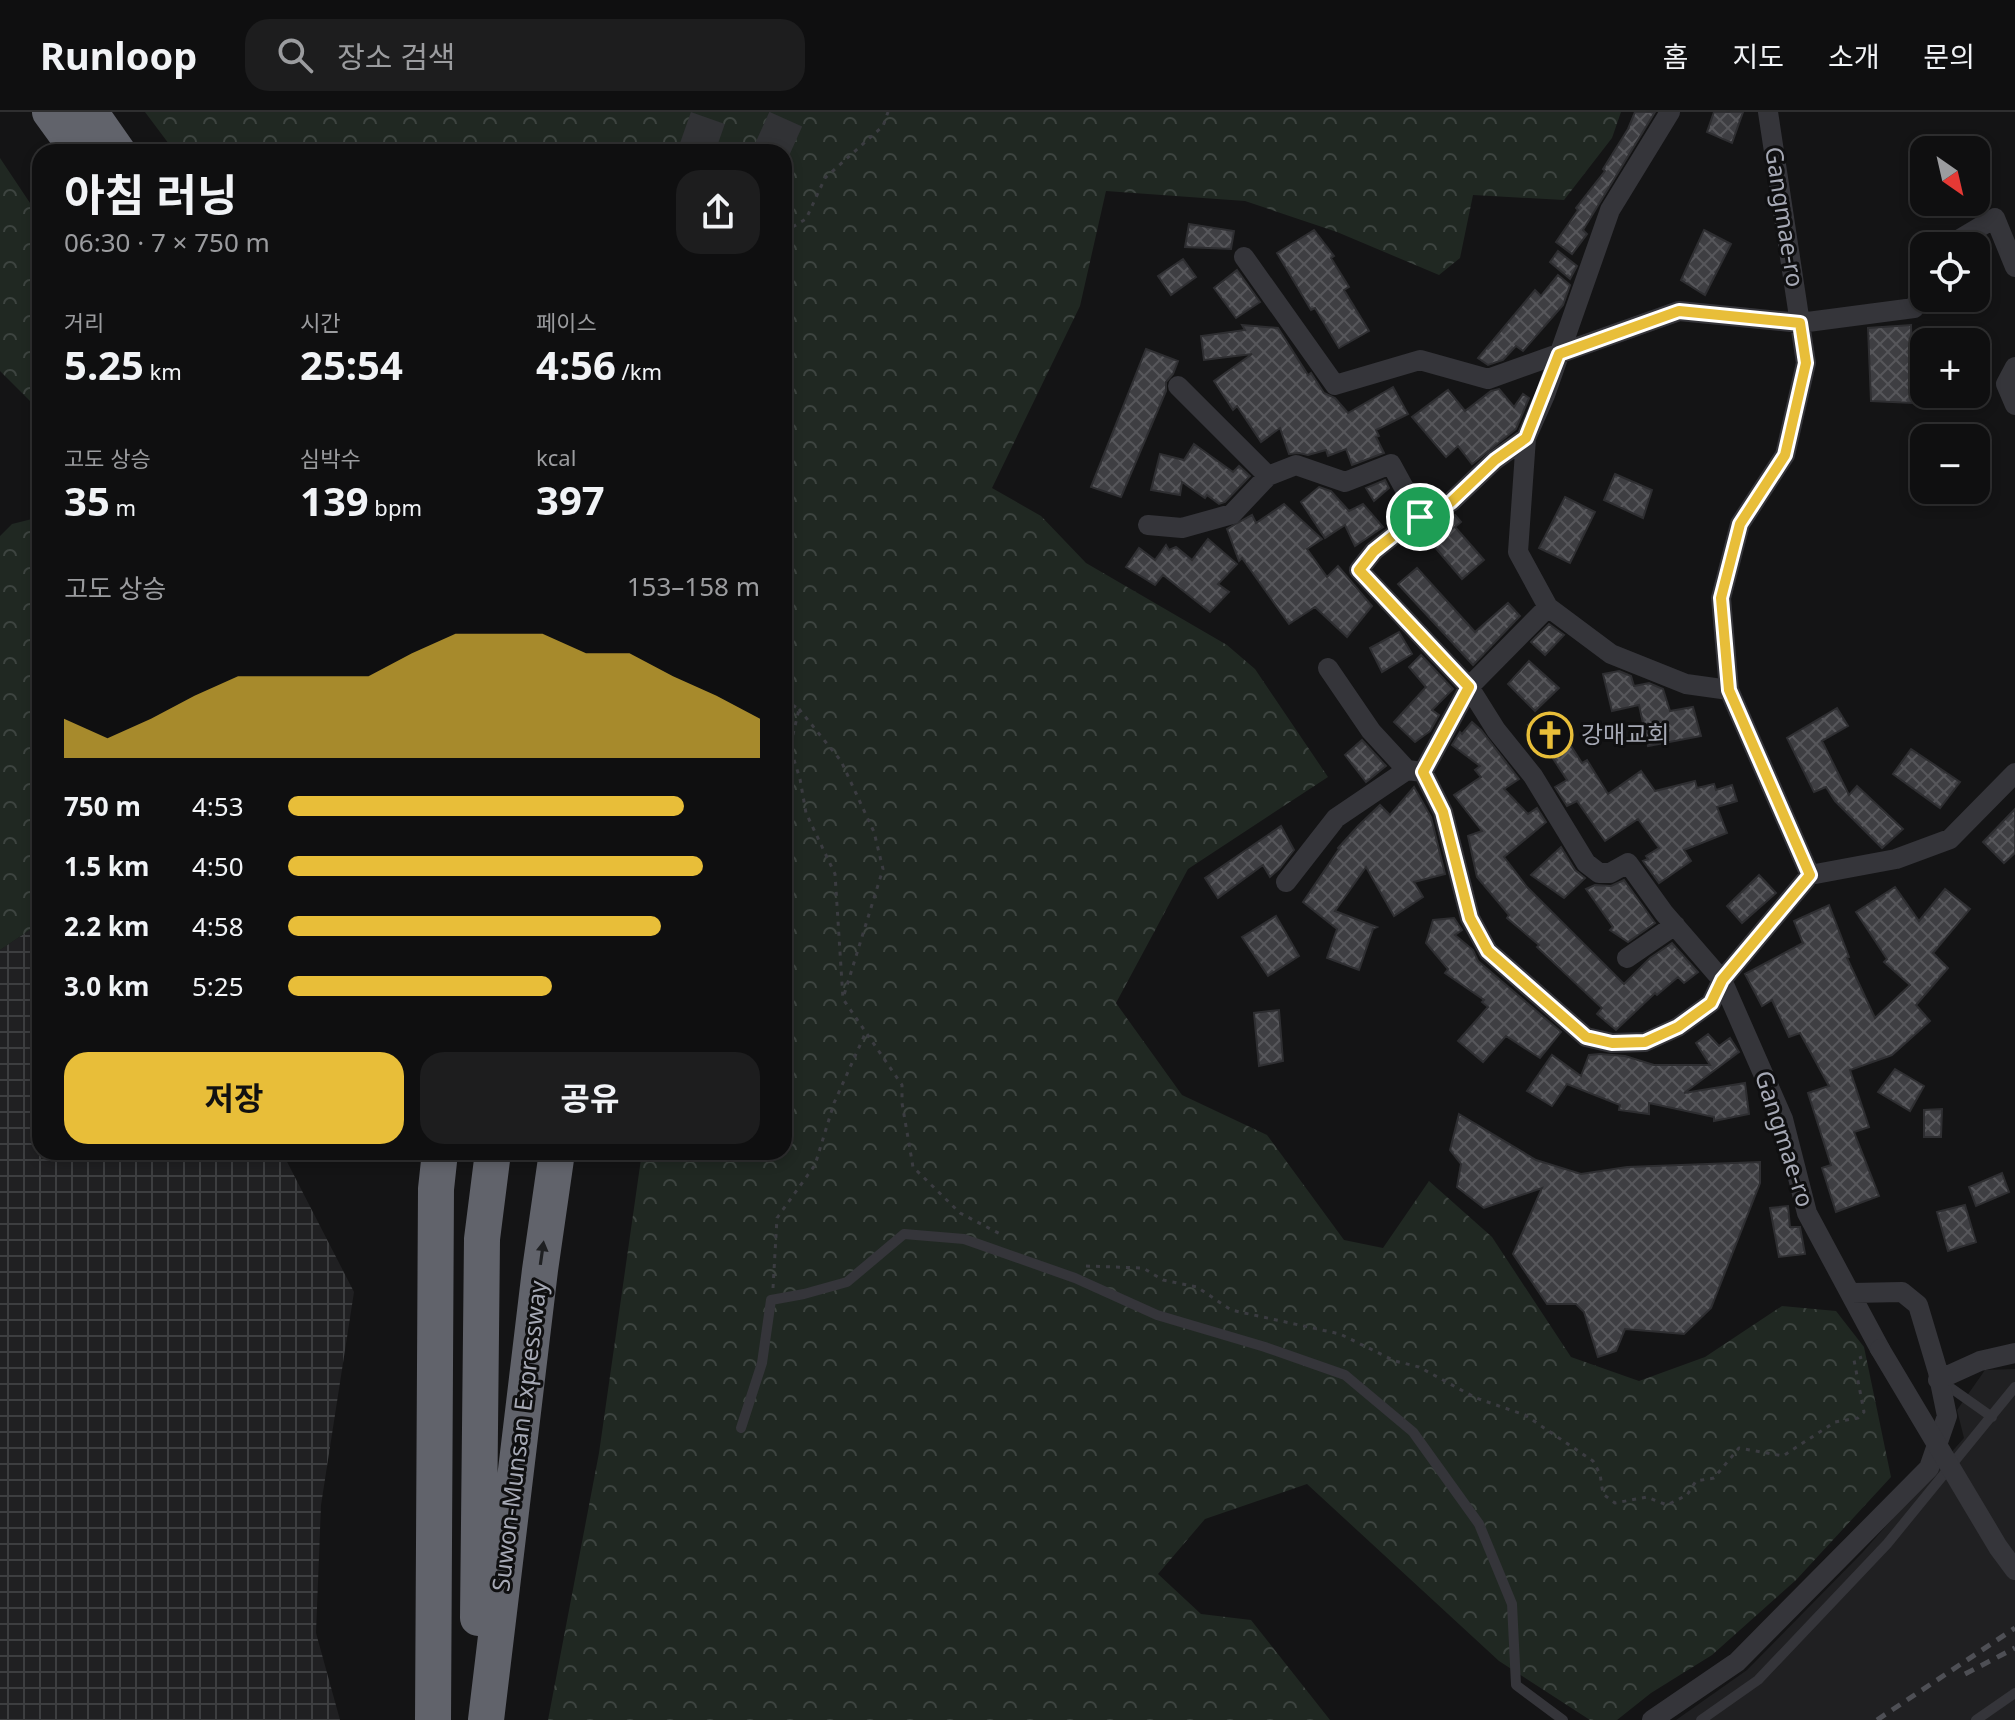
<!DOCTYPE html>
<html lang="ko">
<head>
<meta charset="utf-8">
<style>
	body { margin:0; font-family:"Noto Sans","Noto Sans KR",sans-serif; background:#1d1d1e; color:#f1f3f6; height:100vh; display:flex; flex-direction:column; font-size:30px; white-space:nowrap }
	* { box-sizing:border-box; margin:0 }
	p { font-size:26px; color:#9b9c9f }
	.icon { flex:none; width:44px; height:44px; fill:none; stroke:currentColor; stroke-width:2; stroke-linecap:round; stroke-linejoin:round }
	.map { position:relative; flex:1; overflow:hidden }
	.details { position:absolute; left:32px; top:32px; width:760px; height:1016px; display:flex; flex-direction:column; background:#0f0f10; border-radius:24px; box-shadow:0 4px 12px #0003,0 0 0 2px #2f2f30 }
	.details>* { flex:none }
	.needle { width:52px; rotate:146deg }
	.fabs { position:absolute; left:1910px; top:24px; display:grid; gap:16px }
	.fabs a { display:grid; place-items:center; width:80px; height:80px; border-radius:16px; background:#0f0f10; box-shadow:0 4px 12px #0003,0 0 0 2px #2f2f30; font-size:40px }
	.pin { position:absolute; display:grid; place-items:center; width:68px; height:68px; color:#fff; margin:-34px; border:4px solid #fff; border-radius:50%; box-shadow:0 2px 8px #0007 }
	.round { display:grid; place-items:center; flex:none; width:84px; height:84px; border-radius:24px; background:#1d1d1e }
	.summary { display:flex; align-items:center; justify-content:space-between; height:136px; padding:0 32px }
	h1 { font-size:44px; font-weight:700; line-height:60px }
	.metrics { display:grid; grid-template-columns:repeat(3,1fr); gap:12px; height:136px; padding:8px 32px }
	.metrics div { display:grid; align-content:center }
	.metrics b { font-size:40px; font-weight:700 }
	.metrics small { font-size:22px; font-weight:400 }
	.metrics p { font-size:22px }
	.chart { height:224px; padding:16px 32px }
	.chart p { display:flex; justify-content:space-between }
	.chart svg { width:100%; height:144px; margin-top:8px; fill:#e8be39; opacity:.7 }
	.primary-button { display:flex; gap:16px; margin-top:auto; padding:16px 32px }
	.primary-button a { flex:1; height:92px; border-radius:24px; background:#e8be39; color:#111; font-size:32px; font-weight:700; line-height:92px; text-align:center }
	.primary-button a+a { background:#1d1d1e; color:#f1f3f6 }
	ul { padding:0 32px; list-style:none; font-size:26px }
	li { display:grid; grid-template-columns:128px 96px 1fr; align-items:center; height:60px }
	li i { height:20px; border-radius:10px; background:#e8be39 }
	header { display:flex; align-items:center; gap:48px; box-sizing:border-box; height:112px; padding:0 40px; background:#0f0f10; border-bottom:2px solid #2f2f30 }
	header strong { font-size:38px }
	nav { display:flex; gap:44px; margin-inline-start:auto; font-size:28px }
	.search { width:560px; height:72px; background:#1d1d1e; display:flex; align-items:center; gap:20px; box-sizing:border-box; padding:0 28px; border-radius:24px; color:#9b9c9f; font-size:30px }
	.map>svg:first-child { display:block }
	.built { fill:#202022 }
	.industrial { fill:url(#industrial-grid) }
	.forest { fill:url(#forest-crowns) }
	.building { fill:url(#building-cross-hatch); stroke:#2e2e31; stroke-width:2 }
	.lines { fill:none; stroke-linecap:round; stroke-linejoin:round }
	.highway-tunnel { stroke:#313235; stroke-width:36; stroke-dasharray:36 18; stroke-linecap:butt }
	.path { stroke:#3b3c41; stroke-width:3; stroke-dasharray:4 6; stroke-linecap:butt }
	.lane { stroke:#35353a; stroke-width:10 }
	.street { stroke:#35353a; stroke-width:20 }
	.highway { stroke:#61636b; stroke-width:36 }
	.rail { stroke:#4e4f55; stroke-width:5; stroke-dasharray:10 8; stroke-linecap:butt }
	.street-bridge { stroke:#35353a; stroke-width:20 }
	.oneway { fill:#1f2022 }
	.route-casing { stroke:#fff; stroke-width:16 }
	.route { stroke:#e8be39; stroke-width:10 }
	.labels { text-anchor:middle; stroke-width:6; stroke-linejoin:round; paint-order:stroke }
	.street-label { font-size:24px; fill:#a6a9b5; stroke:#0f0f10 }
	.poi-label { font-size:24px; fill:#a6a9b5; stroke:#0f0f10; text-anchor:start }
</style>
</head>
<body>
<header>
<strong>Runloop</strong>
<div class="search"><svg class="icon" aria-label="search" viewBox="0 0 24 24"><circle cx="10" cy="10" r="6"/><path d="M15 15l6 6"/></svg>장소 검색</div>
<nav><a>홈</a><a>지도</a><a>소개</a><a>문의</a></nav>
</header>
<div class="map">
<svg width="2015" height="1608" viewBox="0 0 2015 1608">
	<defs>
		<pattern id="industrial-grid" width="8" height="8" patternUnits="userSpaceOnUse" patternTransform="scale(2)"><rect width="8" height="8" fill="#202022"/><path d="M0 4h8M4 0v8" fill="none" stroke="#3d3e40"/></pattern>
		<pattern id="forest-crowns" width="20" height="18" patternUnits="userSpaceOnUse" patternTransform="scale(2)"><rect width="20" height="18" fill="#202822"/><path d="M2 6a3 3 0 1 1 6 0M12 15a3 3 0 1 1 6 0" fill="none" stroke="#3d4440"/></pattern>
		<pattern id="building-cross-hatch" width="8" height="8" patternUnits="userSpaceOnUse" patternTransform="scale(2)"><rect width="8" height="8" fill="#3e3e42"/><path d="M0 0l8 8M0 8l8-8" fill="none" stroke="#57575b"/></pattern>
	</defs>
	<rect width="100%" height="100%" fill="#141415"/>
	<path class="built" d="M2015,1257V1608H1676L1747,1558L1862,1441L1964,1326L1957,1298L1985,1258Z"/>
	<path class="industrial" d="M40,811V1040H282L354,1180L321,1393L316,1521L340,1608H0V838Z"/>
	<path class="forest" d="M145,0H1621L1612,26L1564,88L1473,83L1460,146L1439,163L1337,120L1245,89L1106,79L1080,194L992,376L1041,404L1086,451L1227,533L1255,557L1328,665L1188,757L1116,891L1182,983L1267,1023L1344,1128L1383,1136L1429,1069L1492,1125L1571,1245L1639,1269L1705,1245L1782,1194L1836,1199L1864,1235L1891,1365L1796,1468L1712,1543L1651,1581L1617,1608H1590L1499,1549L1307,1372L1205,1407L1158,1462L1201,1502L1251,1508L1330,1608H548L599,1341L642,1040H784V40H175Z
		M0,46L40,106V299L0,259Z
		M40,405V811L0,838V424L12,412Z"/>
	<path class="building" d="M1635,0H1655L1583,118L1587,122L1572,142L1556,130L1578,98L1576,96L1605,59L1603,57L1628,17Z
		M1714,0H1743L1732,31L1707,20Z
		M1189,112L1234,119L1231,137L1185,135Z
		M1314,118L1334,144L1331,146L1349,175L1344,178L1369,219L1339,236L1315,196L1311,198L1277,141Z
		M1704,118L1731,132L1705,183L1681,168Z
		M1558,139L1577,154L1570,167L1550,150Z
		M1183,147L1196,165L1171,183L1158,164Z
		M1237,158L1260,190L1236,206L1214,176Z
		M1558,163L1570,173L1563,193L1523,239L1516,234L1503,248L1488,253L1478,246L1535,178L1541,184Z
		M1242,213L1278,216L1308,263L1311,261L1324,281L1335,286L1348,301L1393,275L1408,302L1376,318L1379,324L1376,325L1384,341L1352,353L1346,337L1328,344L1326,338L1308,343L1299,341L1289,342L1280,316L1261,330L1237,294L1233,298L1214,269L1252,242L1204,248L1201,224L1245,218Z
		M1911,213L1913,291L1871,289L1868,216Z
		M1146,237L1178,249L1173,262L1166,270V279L1121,385L1091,375Z
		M1499,277L1514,295L1523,282L1529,286L1516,317L1472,352L1458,334L1446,345L1412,305L1448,278L1465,299L1491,279Z
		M1194,332L1233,360L1239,354L1250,364L1225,390L1219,392L1207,383L1205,386L1182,370L1180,383L1151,378L1160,342L1184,348Z
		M1615,362L1652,378L1643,406L1604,388Z
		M1385,368L1389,376L1374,389L1366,376Z
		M1319,375L1331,379L1349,399L1363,392L1383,415L1355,434L1345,413L1325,426L1301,390Z
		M1565,385L1595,400L1570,451L1539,436Z
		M1284,392L1322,427L1307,437L1327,465L1338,454L1372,494L1347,525L1315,495L1289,512L1242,446L1239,449L1227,417L1252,403L1256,411Z
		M1455,403L1461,410L1455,415L1484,448L1462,467L1422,420Z
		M1208,427L1237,452L1218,472L1229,480L1210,500L1163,463L1155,473L1126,455L1139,436L1155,448L1166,433L1169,438L1176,435L1192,448Z
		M1417,456L1475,520L1508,491L1520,504L1473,553L1398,472Z
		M1549,512L1564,523L1545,543L1531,530Z
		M1399,520L1412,542L1382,560L1370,536Z
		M1421,543L1453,577L1432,598L1439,603L1430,619L1415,630L1394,610L1426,575L1409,555Z
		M1529,549L1559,576L1535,599L1508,572Z
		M1619,559L1631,564L1634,574L1649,571L1663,577L1670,599L1693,595L1701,624L1648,634L1639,593L1612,599L1603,562Z
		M1837,596L1848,614L1822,629L1849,683L1857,674L1903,717L1882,736L1835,689L1826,675L1814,680L1787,626Z
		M1549,600L1582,651L1587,648L1608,682L1641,659L1655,679L1695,669L1697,676L1714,672L1716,678L1732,673L1737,689L1717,695L1727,721L1684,738L1691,749L1659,771L1643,749L1648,747L1646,744L1659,736L1638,707L1605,729L1577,689L1567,694L1555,675L1567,668L1539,625L1528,613Z
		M1472,610L1481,618L1519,667L1504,677L1528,702L1537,696L1546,710L1504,745L1527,775L1624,872L1650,846L1672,831L1698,860L1684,871L1678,865L1657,883L1655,881L1616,918L1597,902L1602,896L1537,835L1539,833L1507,806L1509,803L1477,765L1468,724L1482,719L1454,683L1481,665L1475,658L1480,654L1452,633L1460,620L1462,622Z
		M1362,628L1386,654L1366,670L1345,643Z
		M1911,637L1960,670L1940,696L1893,662Z
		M1414,675L1431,705L1445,762L1414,770L1423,785L1394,804L1366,755L1335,799L1377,815L1373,817L1359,858L1327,846L1337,817L1303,790L1339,737L1338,736L1358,714L1380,693L1390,703Z
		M2015,697V741L2004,751L1983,730Z
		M1281,714L1294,738L1280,756L1270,765L1263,753L1218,786L1205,766Z
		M1561,735L1575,758L1585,766L1564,786L1531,763Z
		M1759,763L1776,781L1742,811L1727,794Z
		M1624,768L1655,811L1628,830L1610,818L1613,815L1586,777L1595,773L1611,774Z
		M1895,775L1919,809L1945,777L1970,797L1933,841L1948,856L1916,893L1930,909L1892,943L1850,958L1869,1015L1854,1020L1879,1084L1836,1100L1822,1056L1831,1053L1808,981L1829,974L1800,921L1789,925L1772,888L1762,894L1745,862L1803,831L1794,809L1829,793L1849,845L1847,846L1875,906L1910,873L1884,850L1887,847L1856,800Z
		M1276,804L1299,844L1268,864L1242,825Z
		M1454,806L1462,818L1455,823L1473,838L1478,849L1561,920L1540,946L1506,924L1483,950L1458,929L1488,895L1482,890L1484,888L1445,861L1448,857L1426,831L1433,808Z
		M1279,898L1283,949L1259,954L1254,901Z
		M1708,922L1719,934L1730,926L1739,940L1684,981L1745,971L1749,1002L1714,1009V1005L1649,991V1002L1619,998L1620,993L1567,972L1552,994L1527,979L1552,943L1581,964L1589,943L1600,942L1625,944L1654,953H1710L1696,931Z
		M1895,957L1924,974L1910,999L1878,980Z
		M1942,997L1941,1025H1924V998Z
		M1459,1002L1536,1048L1581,1062L1627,1055L1760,1050V1071L1711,1196L1684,1222L1625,1217L1616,1239L1598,1245L1584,1200L1576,1192H1547L1513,1142L1542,1076L1484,1096L1457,1075L1461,1052L1450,1038Z
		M2002,1061L2009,1080L1976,1094L1969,1075Z
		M1965,1093L1976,1130L1948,1139L1937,1100Z
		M1788,1094L1790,1115H1800L1805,1142L1779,1145L1770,1096Z"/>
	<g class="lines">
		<path class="highway-tunnel" d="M696,40L710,0
			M771,40L789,0"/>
		<path class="path" d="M784,120L806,107L825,66L883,14L888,0
			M784,588L799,597L790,635L800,667L806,701L835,762L843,887L902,973V991L913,1055L960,1101L1004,1124
			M799,597L841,649L874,720L883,757L844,883
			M1086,1154L1143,1156L1163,1168L1197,1175L1231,1198L1340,1222L1395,1249L1419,1255L1476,1286L1525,1303L1593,1349L1600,1362L1603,1382L1615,1391L1647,1385L1667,1393L1687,1383L1696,1369L1714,1366L1739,1336L1783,1344L1835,1310L1858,1306L1864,1300L1854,1248L1862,1245
			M773,1176L777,1106L815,1053L834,991L865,922"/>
		<path class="lane" d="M1941,1269L1992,1305
			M741,1316L762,1251L771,1188L804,1182L847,1170L904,1122L964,1127L1075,1166L1157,1203L1265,1235L1345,1263L1413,1320L1479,1412L1512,1492L1516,1573L1563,1608
			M1701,1608L1758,1568L1887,1432L2015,1275
			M1976,1608L2015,1581"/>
		<path class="street" d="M1670,0L1610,98L1545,283L1526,326L1518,440L1548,495L1611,542L1686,572L1729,578
			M1768,0L1806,251L1785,343L1740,412L1721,486L1729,578L1810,763L1722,868L1783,1007L1807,1101L1880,1237
			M1948,134L1995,106L2015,155
			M1244,145L1335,273L1420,248L1488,267L1679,199L1800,211L1914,196L1924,177
			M2015,255L2006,272L2015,293
			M1178,274L1268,364L1296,353L1345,370L1391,352L1420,405
			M1148,413L1182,416L1232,402L1268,364
			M1328,556L1371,619L1407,658
			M1423,660L1443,700L1470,806L1488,839L1586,925L1612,931L1645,930L1678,915L1711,891L1722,868L1664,801L1628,751L1610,761H1599L1586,751L1533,664L1496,618L1469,575L1359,458L1374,439L1409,411L1451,390L1495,348L1526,326
			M1810,763L1896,747L1950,727L2015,661
			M1286,770L1336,706L1407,658L1423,660L1469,575L1548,495
			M1627,846L1675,813
			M1938,1268L1980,1249L2015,1241
			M1652,1608L1737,1550L1929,1356L1947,1304L1938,1260L1918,1193L1902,1180L1852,1181"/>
		<path class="highway" d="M50,0L79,40
			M90,0L118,40
			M478,1506L482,1127L493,1040
			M433,1608L436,1077L440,1040
			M486,1608L540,1158L557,1040"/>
		<path class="rail" d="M1965,1562L2015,1536
			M1877,1608L2015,1516"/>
		<path class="street-bridge" d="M1880,1237L1998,1435L2015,1458"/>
	</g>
	<defs><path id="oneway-solid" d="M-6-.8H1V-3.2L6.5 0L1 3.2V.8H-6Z" transform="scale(2)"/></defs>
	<use class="oneway" href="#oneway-solid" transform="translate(542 1141) rotate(-82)"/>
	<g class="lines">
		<g class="route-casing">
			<path id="route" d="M1679,199L1800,211L1806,251L1785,343L1740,412L1721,486L1729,578L1810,763L1722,868L1711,891L1678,915L1645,930L1612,931L1586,925L1488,839L1470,806L1443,700L1423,660L1469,575L1359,458L1374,439L1409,411L1451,390L1495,348L1526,326L1559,242Z"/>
		</g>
		<use href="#route" class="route"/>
	</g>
	<defs>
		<g id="church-ring" transform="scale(2.3)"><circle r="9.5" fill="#0f0f10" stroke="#e8be39" stroke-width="1.5"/><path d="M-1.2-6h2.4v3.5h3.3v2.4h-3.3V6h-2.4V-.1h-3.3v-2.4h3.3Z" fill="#e8be39"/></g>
	</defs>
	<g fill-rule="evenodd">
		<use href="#church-ring" x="1550" y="623"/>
	</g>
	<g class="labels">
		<g class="street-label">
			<text transform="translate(1784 105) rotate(81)" y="8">Gangmae-ro</text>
			<text transform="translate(1784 1027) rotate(72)" y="8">Gangmae-ro</text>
			<text transform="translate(520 1324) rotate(-83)" y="8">Suwon-Munsan Expressway</text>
		</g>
		<g class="poi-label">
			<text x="1581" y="631">강매교회</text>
		</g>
	</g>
</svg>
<div class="fabs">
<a><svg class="needle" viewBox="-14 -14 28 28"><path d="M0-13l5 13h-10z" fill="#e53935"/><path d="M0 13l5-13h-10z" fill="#9b9c9f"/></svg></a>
<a><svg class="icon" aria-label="locate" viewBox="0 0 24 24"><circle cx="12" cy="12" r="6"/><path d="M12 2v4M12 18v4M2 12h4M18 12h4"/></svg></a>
<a>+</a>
<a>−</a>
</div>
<div class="pin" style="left:1420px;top:405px;background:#1e9e55"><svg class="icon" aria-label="arrive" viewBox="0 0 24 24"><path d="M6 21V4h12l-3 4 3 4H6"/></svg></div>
<section class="details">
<div class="summary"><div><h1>아침 러닝</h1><p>06:30 · 7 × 750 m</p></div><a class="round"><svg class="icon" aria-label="share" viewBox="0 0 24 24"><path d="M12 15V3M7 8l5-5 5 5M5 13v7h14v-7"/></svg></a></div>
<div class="metrics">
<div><p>거리</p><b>5.25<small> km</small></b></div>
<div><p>시간</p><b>25:54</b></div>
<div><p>페이스</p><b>4:56<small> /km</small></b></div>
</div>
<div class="metrics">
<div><p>고도 상승</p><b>35<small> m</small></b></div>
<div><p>심박수</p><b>139<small> bpm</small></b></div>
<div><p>kcal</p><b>397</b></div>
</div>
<div class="chart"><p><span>고도 상승</span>153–158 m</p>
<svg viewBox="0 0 160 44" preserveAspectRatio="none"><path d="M0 44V32L10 38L20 32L30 25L40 19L50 19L60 19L70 19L80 12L90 6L100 6L110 6L120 12L130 12L140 19L150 25L160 32V44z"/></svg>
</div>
<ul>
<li><b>750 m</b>4:53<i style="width:84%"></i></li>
<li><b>1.5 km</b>4:50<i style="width:88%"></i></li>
<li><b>2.2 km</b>4:58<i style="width:79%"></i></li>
<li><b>3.0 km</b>5:25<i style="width:56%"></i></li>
</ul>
<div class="primary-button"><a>저장</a><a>공유</a></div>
</section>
</div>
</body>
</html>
